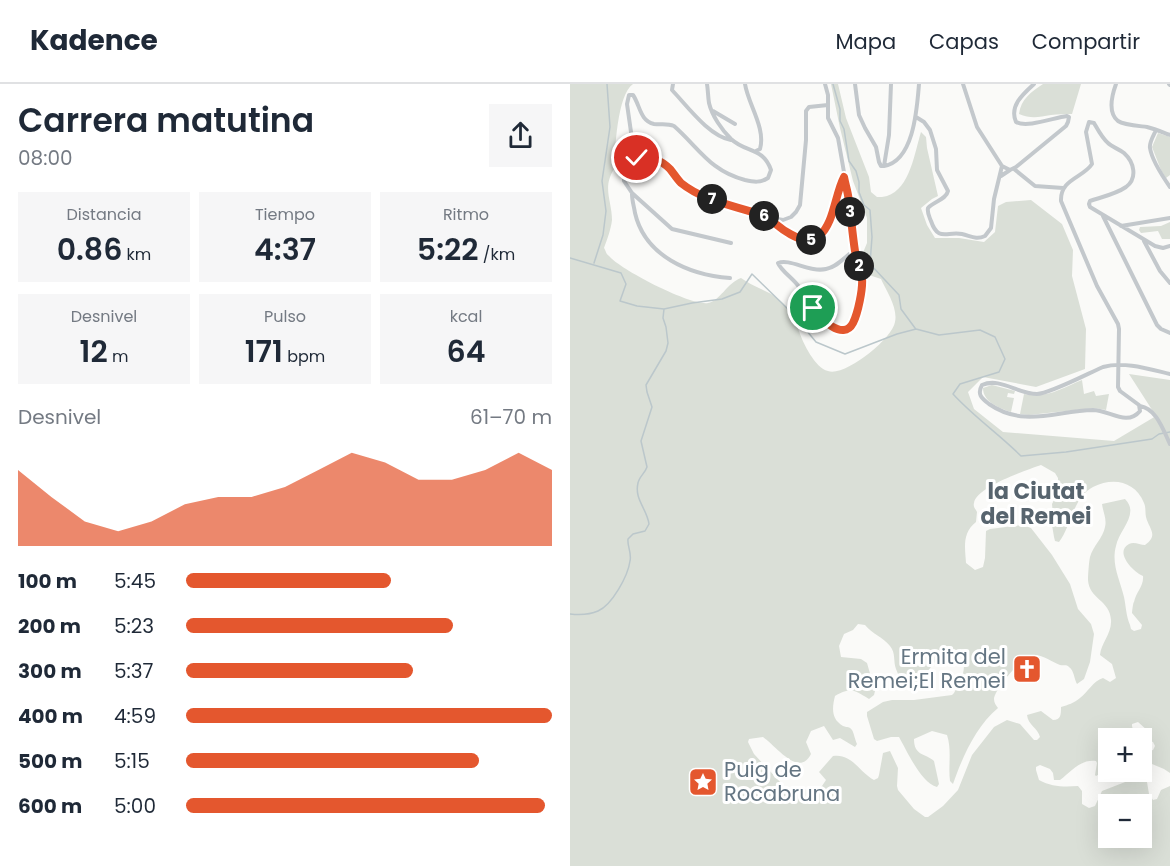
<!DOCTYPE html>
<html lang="es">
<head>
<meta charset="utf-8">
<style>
	body { margin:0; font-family:Poppins,sans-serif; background:#f6f6f7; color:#1f2937; height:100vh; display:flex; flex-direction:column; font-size:22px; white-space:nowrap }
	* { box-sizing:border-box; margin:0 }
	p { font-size:20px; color:#747a83 }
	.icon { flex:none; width:33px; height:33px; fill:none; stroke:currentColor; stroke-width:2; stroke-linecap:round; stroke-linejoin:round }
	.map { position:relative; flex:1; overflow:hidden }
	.sheet { display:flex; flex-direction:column; background:#fff; width:570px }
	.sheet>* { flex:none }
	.fabs { position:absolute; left:528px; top:644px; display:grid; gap:12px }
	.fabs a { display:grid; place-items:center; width:54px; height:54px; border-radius:0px; background:#fff; box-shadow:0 6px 24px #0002; font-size:30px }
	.pin { position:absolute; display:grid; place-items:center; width:51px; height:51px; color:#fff; margin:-26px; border:3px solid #fff; border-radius:50%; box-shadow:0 2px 6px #0007 }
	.km { position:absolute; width:30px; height:30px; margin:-15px; border-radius:50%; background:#222; color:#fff; font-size:16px; line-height:30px; text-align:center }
	.round { display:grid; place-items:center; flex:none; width:63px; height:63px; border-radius:0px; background:#f6f6f7 }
	.headline { display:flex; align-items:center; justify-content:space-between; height:102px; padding:0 18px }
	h1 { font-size:33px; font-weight:600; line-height:45px }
	.stats { display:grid; grid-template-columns:repeat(3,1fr); gap:9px; height:102px; padding:6px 18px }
	.stats div { display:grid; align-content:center; border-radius:0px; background:#f6f6f7; text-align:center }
	.stats b { font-size:30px; font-weight:600 }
	.stats small { font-size:16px; font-weight:400 }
	.stats p { font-size:16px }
	.chart { height:168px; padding:12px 18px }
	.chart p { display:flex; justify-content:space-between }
	.chart svg { width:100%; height:108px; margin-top:6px; fill:#e4572e; opacity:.7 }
	ul { padding:0 18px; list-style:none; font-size:20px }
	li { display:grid; grid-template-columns:96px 72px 1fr; align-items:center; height:45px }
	li i { height:15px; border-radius:8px; background:#e4572e }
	header { display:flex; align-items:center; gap:36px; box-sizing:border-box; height:84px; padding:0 30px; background:#fff; border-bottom:2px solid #e0e1e3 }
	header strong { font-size:28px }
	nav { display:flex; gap:33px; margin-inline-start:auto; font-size:21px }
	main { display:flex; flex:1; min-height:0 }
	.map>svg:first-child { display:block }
	.green { fill:#dadfd7; fill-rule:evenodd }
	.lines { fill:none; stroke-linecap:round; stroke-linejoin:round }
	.stream { stroke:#bbc7cb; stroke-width:1.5 }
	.street { stroke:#c3c8cc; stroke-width:4 }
	.route-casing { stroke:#fff; stroke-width:12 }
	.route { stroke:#e4572e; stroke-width:8 }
	.labels { text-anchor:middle; stroke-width:6; stroke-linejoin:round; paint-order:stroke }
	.poi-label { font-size:21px; fill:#657683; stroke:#fff; text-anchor:end }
	.neighbourhood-label { font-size:22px; font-weight:bold; fill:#57646e; stroke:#fff }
</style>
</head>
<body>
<header>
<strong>Kadence</strong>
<nav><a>Mapa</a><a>Capas</a><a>Compartir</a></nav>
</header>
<main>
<section class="sheet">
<div class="headline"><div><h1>Carrera matutina</h1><p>08:00</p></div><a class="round"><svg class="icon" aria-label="share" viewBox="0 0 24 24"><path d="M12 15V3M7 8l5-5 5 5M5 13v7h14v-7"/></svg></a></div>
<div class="stats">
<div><p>Distancia</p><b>0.86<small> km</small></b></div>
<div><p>Tiempo</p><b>4:37</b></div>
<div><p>Ritmo</p><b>5:22<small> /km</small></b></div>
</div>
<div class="stats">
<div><p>Desnivel</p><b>12<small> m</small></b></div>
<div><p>Pulso</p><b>171<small> bpm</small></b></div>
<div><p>kcal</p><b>64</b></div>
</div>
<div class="chart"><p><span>Desnivel</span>61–70 m</p>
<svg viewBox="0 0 160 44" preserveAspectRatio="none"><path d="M0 44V13L10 24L20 34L30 38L40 34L50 27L60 24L70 24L80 20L90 13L100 6L110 10L120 17L130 17L140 13L150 6L160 13V44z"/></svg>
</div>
<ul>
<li><b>100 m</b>5:45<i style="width:56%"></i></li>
<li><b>200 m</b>5:23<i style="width:73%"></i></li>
<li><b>300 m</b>5:37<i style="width:62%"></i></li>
<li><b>400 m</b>4:59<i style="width:100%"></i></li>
<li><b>500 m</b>5:15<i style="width:80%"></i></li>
<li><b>600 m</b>5:00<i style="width:98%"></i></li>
</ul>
</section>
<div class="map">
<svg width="600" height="782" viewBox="0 0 600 782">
	<rect width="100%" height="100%" fill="#fafaf8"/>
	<path class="green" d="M0,0H63C47,11 45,66 44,85C32,104 42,117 42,136C41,145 37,156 34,164C36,167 36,170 39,172C51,186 121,222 138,219C150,217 157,199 171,194C177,198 184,202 191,205C197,208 202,210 207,214C213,218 218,225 223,230C227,235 226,241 229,247C233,259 245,284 258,287C275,293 322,255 325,238C328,224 317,208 311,195L296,190L292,171L297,159V134L283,97L270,44L261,0H268L276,34L299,93L301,108L307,113C310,113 314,113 317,112C340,105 345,67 351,48L356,53L357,64L368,112L362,115L351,124L357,141L365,154H389L414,158L425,148L428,122L436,118L461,116L492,140L503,166L502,192L516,245L515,285L466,303L413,293L398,308L404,325L433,348L544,357L586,332L559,290L600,296V689L594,685L582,680L577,672H572V670L583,666L585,662L583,658L575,655L578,649V647L568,638L562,640V642L565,654H538V685L526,692L525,691L527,679L526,677C510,675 501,688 490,696H484L483,689L480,685L470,681L466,683V686L469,696C482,703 494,703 508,702L512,707V720L519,724L525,722L532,707L568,693L576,692L579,710L583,716L587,715L591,706L600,702V782H0ZM471,381L485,389L488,394V408L482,420L483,431L481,435L484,453L485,457L489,458C501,443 503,413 523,403C543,393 565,397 574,419C576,423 575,428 576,433C579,445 589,451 575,461C570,461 564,457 559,460C544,468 563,488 573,492C574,502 566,508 564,518C563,518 562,529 562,529L572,541L571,545L564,547L561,545L560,541C556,532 556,522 554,513C550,496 541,480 546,462C549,446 570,430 555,415L532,420C533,428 537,435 535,443C533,454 523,462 520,473C519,477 518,491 518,496C519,515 540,516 541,536C542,549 531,559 530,571L542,580L546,594L540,598L533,594C523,597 518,608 510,614C504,619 498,621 491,623C491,630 491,636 483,636L471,627L457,631C458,641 468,644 470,653L467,656H464L450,640L437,636L424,643L402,671L388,706L373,722L358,733H355L344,725L328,706L327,702L328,684L320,667L313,669L309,691L308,694L304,696C289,688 282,669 263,672L249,688L256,696L252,702L243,708L235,705L221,714L211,699L184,670L178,658L179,655L193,653C206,662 229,694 241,670L236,658L241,647L254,642L263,656L270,654L285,663L287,660C285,656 284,649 282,646C279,642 278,644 273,642C261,635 262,624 265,612C281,603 284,606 299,615L304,611L305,607L297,579L291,575L271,573L269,562L274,550L283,546L288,540L295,541C302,550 313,553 320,562C326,569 323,577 326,585C341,625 362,577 375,566C381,566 384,567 389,571C400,582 390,597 384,609L382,611L344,616H322L313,618L297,628V632L304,655L307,657L321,653H329C337,667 351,699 367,703L369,700L364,677C355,669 344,672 344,655L362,647L377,651C382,666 378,682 380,697L383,700C392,674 406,642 428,624C426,621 424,619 424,615C425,605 450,576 459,572C470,568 481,578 490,581C494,582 496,580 499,583C504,586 504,595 507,600L514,595L520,578L524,550L521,540L508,525L500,500L482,471L461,444L453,441L420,445L416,447L415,474L413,483L405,486L396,479C395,463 392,449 406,438L407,428C405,424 403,423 404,419C406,403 457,386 471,381ZM538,720H572V753H538Z
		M473,0H511L502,30C495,30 488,30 481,31C469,33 461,35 449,30C451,15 461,8 473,0Z
		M588,49L600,53V91L596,94L591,86L582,63Z
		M600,138V155H592L588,147L571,149L569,146L570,143L591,142Z
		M512,296L514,310L524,307L526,312L539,310L536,326L524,324L459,331L450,330L454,310C477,315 492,304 512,296Z
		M422,301L445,307L444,310L438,309L437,313L444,314L441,328C429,324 413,318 413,304Z"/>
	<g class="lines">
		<path class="stream" d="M263,0L270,25V37L274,45L279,77L286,87L289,98V108L294,121L300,126L302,153L300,180L329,211L331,225L345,244
			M0,174L51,189L56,200L50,217L67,222L94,225L122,219L152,215L170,208L182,190L222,229L246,258L275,270L327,250L346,245L369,251L410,246L425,253L435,275L429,288L390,300L383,310C404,333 429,350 451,372L496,368L582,355L589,350L600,348
			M24,179L33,151L36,127L32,97L40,43L37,0
			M0,530C9,531 19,531 28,527C42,521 58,492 60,477C62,469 57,462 58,455L63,450L75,447L79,440C77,425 64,415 68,399C69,393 75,389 77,383L71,357L82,323L77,308L76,301L96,267L98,259L96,243L93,234L94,225"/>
		<path class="street" d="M103,0L102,6C118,23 139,52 161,56
			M137,0C138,6 138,13 139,19C142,32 152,46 161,55C176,69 193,63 201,86L198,94C190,99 184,98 175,96C140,87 129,64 104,42C97,39 91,41 84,40C70,37 70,21 63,11H59L57,20L63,62L67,68L88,77L98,83L110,98L129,110L149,119L202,134L213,136L221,133L226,128L230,121L236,56V27L239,23L258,21
			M175,0C178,20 196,44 190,65L186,67
			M255,0L258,11V34L268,54L278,111L285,168C288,176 291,186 292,195C293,203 290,211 289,218C285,237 280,255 257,240C244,231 238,215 229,203C224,195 211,187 208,179C220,174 240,189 256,185C268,183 275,172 285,166
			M285,0L289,31L295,44L306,63L309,78L311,82H314
			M546,0C542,11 537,28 548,37C554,41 570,42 577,43C585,45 592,48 600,51
			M599,0L600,1
			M143,27L165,40
			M346,33L354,38L360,46L366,65L367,86L378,107C376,116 364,117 358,124C357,129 359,132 361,137C368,158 377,147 392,150C401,152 406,156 415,152L421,144L424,115L432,82L407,43L393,0
			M586,46C584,51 579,58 580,64C582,77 593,93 600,103
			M63,63L62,74L54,91V97L62,109L102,145L161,159
			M314,82C344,77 347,24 349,0
			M314,82L319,51L321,0
			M444,85L465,102L493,104
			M440,86L446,83L496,42L498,38L499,33L497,32C483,34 457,44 446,38C439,22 453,10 464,0
			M431,92L440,86L432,82
			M62,110C62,117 64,122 65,129C75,172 119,191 160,194
			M533,132L587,241L591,245L600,249
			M200,134C206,142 215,146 224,151C262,171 262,115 274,93
			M551,142L600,134
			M574,157L590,187L600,199
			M600,162L593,164L585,162L520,123L519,120L520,117C532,113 546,110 556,103C568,94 564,78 554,69C549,65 542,63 538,59C532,54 528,46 524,39L519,38L516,48L522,80C513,94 490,95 491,117L527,202L548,240L549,245L548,303L550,307L569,321L570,327C557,343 539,326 523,326C485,327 454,344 419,320C411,314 407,310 412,301C430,293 448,310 467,310C479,310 519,289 533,283C554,277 579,285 600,290
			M570,322C587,325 593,346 600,360"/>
	</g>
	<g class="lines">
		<g class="route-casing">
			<path id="route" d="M67,74C77,69 92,77 100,85C104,90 107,95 111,99C136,119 169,122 197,133C202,134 203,139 207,141C214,147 227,155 236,156C241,157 245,155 249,152C264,140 265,110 274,93C275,99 277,105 278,111C281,130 282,148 285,167C287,176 290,184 292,194C293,205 288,229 283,239C273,258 250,234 243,224"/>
		</g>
		<use href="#route" class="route"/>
	</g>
	<defs>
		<g id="church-square" transform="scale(1.5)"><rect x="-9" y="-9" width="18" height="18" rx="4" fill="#e4572e" stroke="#fff"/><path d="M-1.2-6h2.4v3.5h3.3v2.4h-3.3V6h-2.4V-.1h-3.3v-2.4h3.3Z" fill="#fff"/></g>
		<g id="sight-square" transform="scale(1.5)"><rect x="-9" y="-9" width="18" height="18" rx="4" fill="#e4572e" stroke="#fff"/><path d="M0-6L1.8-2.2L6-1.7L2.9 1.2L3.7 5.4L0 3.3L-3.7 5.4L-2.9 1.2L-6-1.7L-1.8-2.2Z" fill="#fff"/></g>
	</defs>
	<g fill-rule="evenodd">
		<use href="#church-square" x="457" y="585"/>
		<use href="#sight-square" x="133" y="698"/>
	</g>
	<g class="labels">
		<g class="poi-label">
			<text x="436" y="580">Ermita del<tspan x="436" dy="24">Remei;El Remei</tspan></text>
			<text x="154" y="693" text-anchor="start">Puig de<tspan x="154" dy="24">Rocabruna</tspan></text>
		</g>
		<g class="neighbourhood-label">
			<text x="466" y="415">la Ciutat<tspan x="466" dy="25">del Remei</tspan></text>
		</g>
	</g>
</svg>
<div class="fabs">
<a>+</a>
<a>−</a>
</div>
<div class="pin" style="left:243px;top:224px;background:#1e9e55"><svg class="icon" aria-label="arrive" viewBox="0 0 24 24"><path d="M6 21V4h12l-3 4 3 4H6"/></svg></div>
<div class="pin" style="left:67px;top:74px;background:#d93025"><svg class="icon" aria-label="check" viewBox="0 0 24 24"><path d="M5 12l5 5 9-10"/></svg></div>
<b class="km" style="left:289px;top:182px">2</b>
<b class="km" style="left:280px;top:128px">3</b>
<b class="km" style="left:241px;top:156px">5</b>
<b class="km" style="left:194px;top:132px">6</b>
<b class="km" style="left:142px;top:115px">7</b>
</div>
</main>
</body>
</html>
